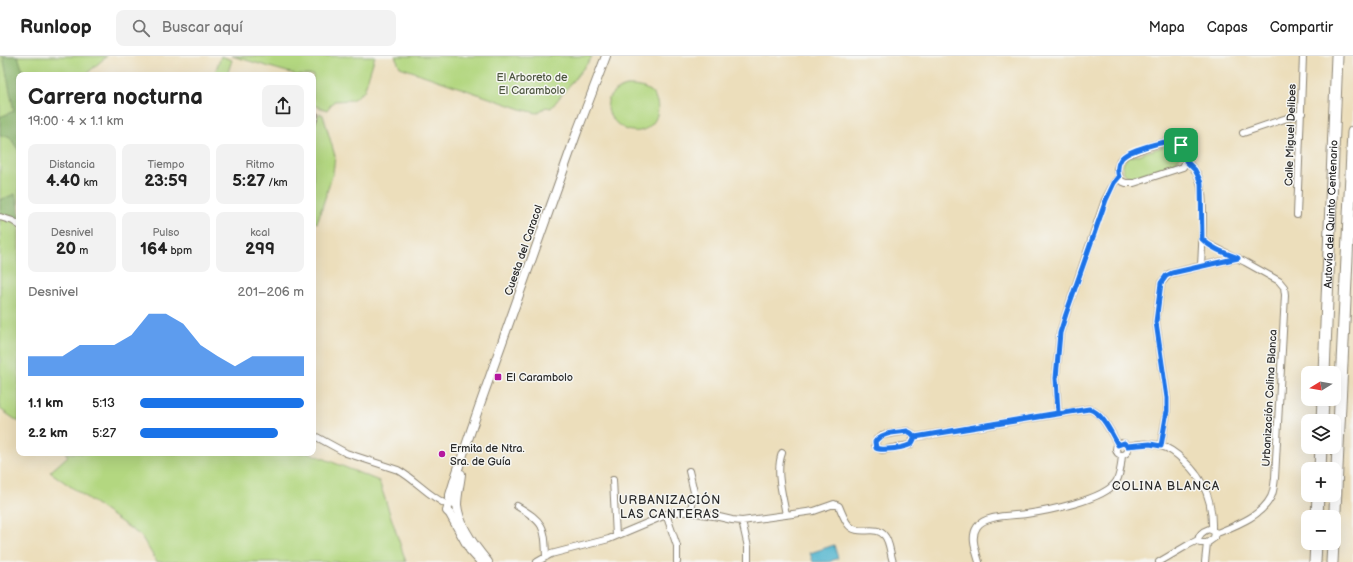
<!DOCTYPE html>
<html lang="es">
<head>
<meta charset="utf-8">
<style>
	body { margin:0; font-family:"Balsamiq Sans",sans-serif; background:#f2f2f2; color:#222; height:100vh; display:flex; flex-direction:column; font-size:15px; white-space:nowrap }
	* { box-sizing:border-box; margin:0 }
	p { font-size:13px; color:#767676 }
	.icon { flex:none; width:22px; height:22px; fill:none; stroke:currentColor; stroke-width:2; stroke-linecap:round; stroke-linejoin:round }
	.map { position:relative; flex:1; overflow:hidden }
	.panel { position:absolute; left:16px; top:16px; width:300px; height:384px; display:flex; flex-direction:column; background:#fff; border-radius:8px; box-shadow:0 4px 16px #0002 }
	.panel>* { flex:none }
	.needle { width:26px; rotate:259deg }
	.controls { position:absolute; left:1301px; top:310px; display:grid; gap:8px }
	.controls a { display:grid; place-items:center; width:40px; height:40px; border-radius:8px; background:#fff; box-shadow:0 4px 16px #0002; font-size:20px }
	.pin { position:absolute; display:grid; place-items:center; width:34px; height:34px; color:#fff; margin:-17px; border-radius:8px; box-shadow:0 2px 6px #0006 }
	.round { display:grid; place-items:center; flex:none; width:42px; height:42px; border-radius:8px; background:#f2f2f2 }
	.summary { display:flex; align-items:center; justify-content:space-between; height:68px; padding:0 12px }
	h1 { font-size:22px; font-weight:600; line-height:30px }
	.stats { display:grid; grid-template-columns:repeat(3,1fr); gap:6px; height:68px; padding:4px 12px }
	.stats div { display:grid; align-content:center; border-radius:8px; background:#f2f2f2; text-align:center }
	.stats b { font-size:17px; font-weight:600 }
	.stats small { font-size:11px; font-weight:400 }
	.stats p { font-size:11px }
	.chart { height:112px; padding:8px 12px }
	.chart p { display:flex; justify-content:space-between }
	.chart svg { width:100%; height:72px; margin-top:4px; fill:#1a73e8; opacity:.7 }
	ul { padding:0 12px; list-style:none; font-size:13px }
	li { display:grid; grid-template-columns:64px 48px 1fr; align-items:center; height:30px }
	li i { height:10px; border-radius:5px; background:#1a73e8 }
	header { display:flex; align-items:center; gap:24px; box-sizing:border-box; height:56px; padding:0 20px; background:#fff; border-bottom:1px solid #e0e0e0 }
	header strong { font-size:19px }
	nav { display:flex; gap:22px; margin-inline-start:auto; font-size:14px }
	.search { width:280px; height:36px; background:#f2f2f2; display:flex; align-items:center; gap:10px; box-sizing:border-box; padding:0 14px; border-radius:8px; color:#767676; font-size:15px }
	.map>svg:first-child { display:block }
	.green { fill:#b3d780; stroke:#6f8156 }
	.forest { fill:#8eb86e; stroke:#5c724c }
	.water { fill:#4fb4ce; stroke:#3d707c }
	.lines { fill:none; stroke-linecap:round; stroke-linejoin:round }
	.minor-casing { stroke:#8c8473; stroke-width:8 }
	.secondary-casing { stroke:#8c8473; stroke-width:10 }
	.motorway-casing { stroke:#8c8473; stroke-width:13 }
	.minor { stroke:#fff; stroke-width:6 }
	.secondary { stroke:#fff; stroke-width:8 }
	.motorway { stroke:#fff; stroke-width:11 }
	.route-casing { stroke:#fff; stroke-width:8 }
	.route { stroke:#1a73e8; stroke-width:5 }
	.poi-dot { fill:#b5179e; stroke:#f6f6f2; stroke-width:1.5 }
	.labels { text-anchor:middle; stroke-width:3; stroke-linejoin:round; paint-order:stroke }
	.park-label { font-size:11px; fill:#4d5640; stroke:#f6f6f2 }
	.street-label { font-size:11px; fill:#2b2b2b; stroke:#f6f6f2 }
	.poi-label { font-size:11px; fill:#2b2b2b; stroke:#f6f6f2; text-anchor:start }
	.neighbourhood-label { font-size:12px; letter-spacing:1px; fill:#2b2b2b; stroke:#f6f6f2 }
</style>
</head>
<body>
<header>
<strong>Runloop</strong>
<div class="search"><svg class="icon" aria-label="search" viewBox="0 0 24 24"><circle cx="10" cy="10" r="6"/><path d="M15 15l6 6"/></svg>Buscar aquí</div>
<nav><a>Mapa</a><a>Capas</a><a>Compartir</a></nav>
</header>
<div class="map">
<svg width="1353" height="506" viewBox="0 0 1353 506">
	<rect width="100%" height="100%" fill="#f6f6f2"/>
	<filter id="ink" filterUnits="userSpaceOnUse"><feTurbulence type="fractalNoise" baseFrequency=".025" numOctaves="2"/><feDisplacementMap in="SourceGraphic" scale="8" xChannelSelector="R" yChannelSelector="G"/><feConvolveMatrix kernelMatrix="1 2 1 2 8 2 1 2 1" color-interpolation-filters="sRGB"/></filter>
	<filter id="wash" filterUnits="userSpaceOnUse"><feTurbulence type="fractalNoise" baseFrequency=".012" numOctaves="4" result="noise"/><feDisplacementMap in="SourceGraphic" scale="16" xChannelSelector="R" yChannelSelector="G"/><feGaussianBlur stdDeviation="0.9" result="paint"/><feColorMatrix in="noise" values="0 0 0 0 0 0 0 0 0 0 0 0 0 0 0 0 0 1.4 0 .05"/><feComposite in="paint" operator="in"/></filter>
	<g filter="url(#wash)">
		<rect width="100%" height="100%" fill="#ecdebb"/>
		<path class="green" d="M0,0H107L85,19H19V366L0,353Z
			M221,0L232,4L227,19H214Z
			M232,0H375L364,35L352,44L334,45L327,54L313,49V19H294V18Z
			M395,0H592L590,4L551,52L546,51L537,57L524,54L400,11Z
			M627,30C634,30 641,30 648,34C660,41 661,60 651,69C626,93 582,42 627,30Z
			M319,57L323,59L335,100L333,117L317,167L313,165V73Z
			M1169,89C1176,90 1178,93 1180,100L1176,107L1132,121C1121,119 1120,110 1127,102Z
			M65,397H310L379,425L406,506H157L141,480L50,416L68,400Z"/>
		<path class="forest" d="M3,0H18L24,19H19V95L9,80H0V61L14,55Z
			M15,138L19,153V165L0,159V144Z"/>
		<path class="water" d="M834,489L838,502L829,506H813L810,497Z"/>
	</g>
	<g filter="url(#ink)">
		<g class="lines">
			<g class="minor-casing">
				<path id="minor" d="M313,57L315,59L313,66
					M1243,77L1302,57
					M1170,85C1181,85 1187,95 1186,105L1183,111L1134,127H1126L1121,125L1117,113L1120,104L1126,99L1150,90Z
					M1297,159L1303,0
					M0,161L13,165L19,169
					M1202,183L1208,188L1245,206L1279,225L1284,231L1285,239L1275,422C1274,428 1274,435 1271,441C1261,461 1234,470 1215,478
					M1201,210L1238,202
					M1058,357L1056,321L1060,277L1066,258L1105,144L1114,127L1119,121
					M313,379L346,397L398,414C416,424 429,441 448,449
					M915,381L911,377L907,375L882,379L877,383L875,389L877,392L882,394L910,389L915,381L1089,353C1103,357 1111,377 1118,389
					M1116 393a6 6 0 1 1 12 0a6 6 0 1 1-12 0Z
					M1161,389L1167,355V342L1156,266L1161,227L1169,218L1201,210C1202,189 1206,137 1198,120C1196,114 1191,110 1186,105
					M1127,390C1138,388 1150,386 1161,390C1169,392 1178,399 1184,405C1205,424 1213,446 1212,474
					M782,397C775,416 783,440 786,459
					M689,415L694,436L691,456
					M613,424L616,480
					M517,450C544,466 545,470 546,501
					M666,458L677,490V506
					M742,465L748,491V506
					M1209,473L1215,476L1214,482L1207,487H1200L1198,484C1199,478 1203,475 1209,473Z
					M537,506L551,498L609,483L673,456H691L719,461L732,464L742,465L814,455L834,448L839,450C841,455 844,462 847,467C857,482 875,468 884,479C890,485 890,498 893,506
					M979,506C976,495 970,481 977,471C984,459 1013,460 1026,458C1047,455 1104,444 1116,426C1121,418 1121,408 1122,399
					M1159,506L1188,489L1198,484
					M1205,506L1207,487"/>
			</g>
			<g class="secondary-casing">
				<path id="secondary" d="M461,418C460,428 457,439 457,449C459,470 475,491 488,506
					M455,447L449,448L447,455L450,458L470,494L481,506
					M450,448V439L457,416L478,354L577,76L606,0"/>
			</g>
			<g class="motorway-casing">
				<g id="motorway">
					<path id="s1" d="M1324,317L1337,0"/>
					<path d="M1322,365L1323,343"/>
					<path d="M1320,413L1321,391"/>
					<path d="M1317,461L1318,439"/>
					<path d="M1334,475L1353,76"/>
					<path d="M1315,506L1316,487"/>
					<path d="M1332,506L1333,487"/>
				</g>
			</g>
			<use href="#minor" class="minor"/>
			<use href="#secondary" class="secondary"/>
			<use href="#motorway" class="motorway"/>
		</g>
	</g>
	<g class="lines" filter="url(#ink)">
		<g class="route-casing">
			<path id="route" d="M1181,89L1175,85C1164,85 1127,94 1121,103C1117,109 1117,115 1119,121L1114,127L1106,144L1066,258L1060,277L1056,322L1058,357L915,381C914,383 913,386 912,387C908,392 881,395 876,392L875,386C881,376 897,377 907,375L911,377L915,381L1089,353C1103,357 1111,377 1118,389L1124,387L1127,390L1150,388L1161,390L1167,355V342L1156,266L1161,227L1166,220L1172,217L1238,202C1225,197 1212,193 1202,183L1201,127L1198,120L1195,114L1186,105L1184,92L1181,89"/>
		</g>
		<use href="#route" class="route"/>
	</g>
	<g class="poi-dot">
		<rect x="494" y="317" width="8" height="8" rx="2"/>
		<circle cx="442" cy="398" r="4"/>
	</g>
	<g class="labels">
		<g class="park-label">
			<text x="532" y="25">El Arboreto de<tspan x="532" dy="13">El Carambolo</tspan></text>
		</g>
		<g class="street-label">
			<text transform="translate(1290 79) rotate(-88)" y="4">Calle Miguel Delibes</text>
			<text dy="4" stroke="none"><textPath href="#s1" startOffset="159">Autovía del Quinto Centenario</textPath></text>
			<text transform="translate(523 194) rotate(-71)" y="4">Cuesta del Caracol</text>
			<text transform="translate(1269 342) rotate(-87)" y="4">Urbanización Colina Blanca</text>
		</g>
		<g class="poi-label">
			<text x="506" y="325">El Carambolo</text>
			<text x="450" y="396">Ermita de Ntra.<tspan x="450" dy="13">Sra. de Guía</tspan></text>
		</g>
		<g class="neighbourhood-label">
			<text x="1166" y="434">COLINA BLANCA</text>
			<text x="670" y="448">URBANIZACIÓN<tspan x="670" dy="14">LAS CANTERAS</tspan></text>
		</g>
	</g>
</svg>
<div class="controls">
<a><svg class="needle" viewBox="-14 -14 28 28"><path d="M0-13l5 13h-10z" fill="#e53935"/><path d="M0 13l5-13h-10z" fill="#767676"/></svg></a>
<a><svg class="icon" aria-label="layers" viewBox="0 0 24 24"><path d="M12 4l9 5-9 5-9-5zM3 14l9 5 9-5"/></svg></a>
<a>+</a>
<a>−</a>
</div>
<div class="pin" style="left:1181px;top:89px;background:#1e9e55"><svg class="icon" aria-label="arrive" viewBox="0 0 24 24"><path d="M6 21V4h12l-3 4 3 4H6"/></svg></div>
<section class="panel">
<div class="summary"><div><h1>Carrera nocturna</h1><p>19:00 · 4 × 1.1 km</p></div><a class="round"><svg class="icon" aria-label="share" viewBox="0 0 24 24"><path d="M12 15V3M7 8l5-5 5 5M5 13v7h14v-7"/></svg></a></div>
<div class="stats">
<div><p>Distancia</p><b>4.40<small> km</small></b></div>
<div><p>Tiempo</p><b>23:59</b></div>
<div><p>Ritmo</p><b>5:27<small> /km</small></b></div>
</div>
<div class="stats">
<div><p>Desnivel</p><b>20<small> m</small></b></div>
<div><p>Pulso</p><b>164<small> bpm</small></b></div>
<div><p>kcal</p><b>299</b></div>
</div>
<div class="chart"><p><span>Desnivel</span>201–206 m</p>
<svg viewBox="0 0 160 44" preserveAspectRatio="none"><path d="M0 44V32L10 32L20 32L30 25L40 25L50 25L60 19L70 6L80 6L90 12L100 25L110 32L120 38L130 32L140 32L150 32L160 32V44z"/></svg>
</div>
<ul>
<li><b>1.1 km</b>5:13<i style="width:100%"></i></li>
<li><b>2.2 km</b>5:27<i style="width:84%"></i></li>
</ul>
</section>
</div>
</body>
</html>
